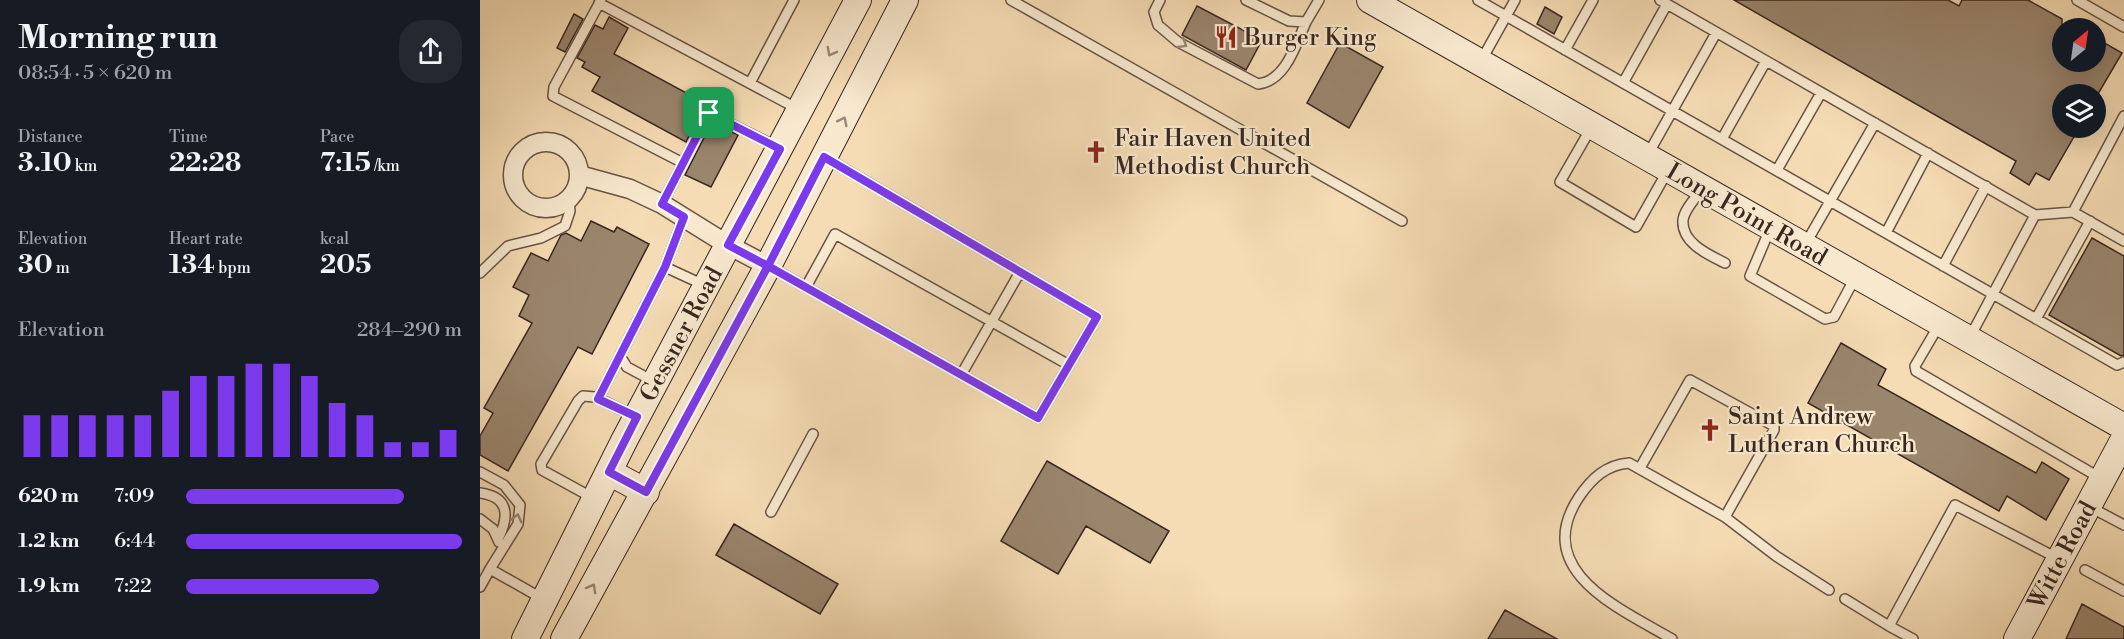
<!DOCTYPE html>
<html lang="en">
<head>
<meta charset="utf-8">
<style>
	body { margin:0; font-family:"Libre Bodoni",serif; background:#242831; color:#f1f3f6; height:100vh; display:flex; flex-direction:column; font-size:22px; white-space:nowrap }
	* { box-sizing:border-box; margin:0 }
	p { font-size:20px; color:#9ea1a6 }
	.icon { flex:none; width:33px; height:33px; fill:none; stroke:currentColor; stroke-width:2; stroke-linecap:round; stroke-linejoin:round }
	.map { position:relative; flex:1; overflow:hidden }
	.side { display:flex; flex-direction:column; background:#171b24; width:480px }
	.side>* { flex:none }
	.needle { width:39px; rotate:29deg }
	.buttons { position:absolute; left:1572px; top:18px; display:grid; gap:12px }
	.buttons a { display:grid; place-items:center; width:54px; height:54px; border-radius:50%; background:#171b24; box-shadow:0 6px 24px #0002; font-size:30px }
	.pin { position:absolute; display:grid; place-items:center; width:51px; height:51px; color:#fff; margin:-26px; border-radius:12px; box-shadow:0 3px 9px #0006 }
	.round { display:grid; place-items:center; flex:none; width:63px; height:63px; border-radius:24px; background:#242831 }
	.head { display:flex; align-items:center; justify-content:space-between; height:102px; padding:0 18px }
	h1 { font-size:33px; font-weight:800; line-height:45px }
	.stats { display:grid; grid-template-columns:repeat(3,1fr); gap:9px; height:102px; padding:6px 18px }
	.stats div { display:grid; align-content:center }
	.stats b { font-size:26px; font-weight:800 }
	.stats small { font-size:16px; font-weight:400 }
	.stats p { font-size:16px }
	.chart { height:168px; padding:12px 18px }
	.chart p { display:flex; justify-content:space-between }
	.chart svg { width:100%; height:108px; margin-top:6px; stroke:#7c3aed; stroke-width:6 }
	ul { padding:0 18px; list-style:none; font-size:20px }
	li { display:grid; grid-template-columns:96px 72px 1fr; align-items:center; height:45px }
	li i { height:15px; border-radius:8px; background:#7c3aed }
	main { display:flex; flex:1; min-height:0 }
	.map>svg:first-child { display:block }
	.building { fill:#9a856d; stroke:#382720; stroke-width:1.5 }
	.lines { fill:none; stroke-linecap:round; stroke-linejoin:round }
	.lane-casing { stroke:#675445; stroke-width:12 }
	.street-casing { stroke:#675445; stroke-width:21 }
	.secondary-casing { stroke:#382720; stroke-width:28 }
	.lane { stroke:#f8e8ce; stroke-width:9 }
	.street { stroke:#f8e8ce; stroke-width:18 }
	.secondary { stroke:#f8e8ce; stroke-width:26 }
	.oneway { stroke:#988877 }
	.route-casing { stroke:#fff; stroke-width:12 }
	.route { stroke:#7c3aed; stroke-width:8 }
	.labels { text-anchor:middle; stroke-width:4.5; stroke-linejoin:round; paint-order:stroke }
	.poi-label { font-size:24px; fill:#382720; stroke:#f8e8ce; text-anchor:start }
	.street-label { font-size:24px; fill:#382720; stroke:#f8e8ce }
</style>
</head>
<body>
<main>
<section class="side">
<div class="head"><div><h1>Morning run</h1><p>08:54 · 5 × 620 m</p></div><a class="round"><svg class="icon" aria-label="share" viewBox="0 0 24 24"><path d="M12 15V3M7 8l5-5 5 5M5 13v7h14v-7"/></svg></a></div>
<div class="stats">
<div><p>Distance</p><b>3.10<small> km</small></b></div>
<div><p>Time</p><b>22:28</b></div>
<div><p>Pace</p><b>7:15<small> /km</small></b></div>
</div>
<div class="stats">
<div><p>Elevation</p><b>30<small> m</small></b></div>
<div><p>Heart rate</p><b>134<small> bpm</small></b></div>
<div><p>kcal</p><b>205</b></div>
</div>
<div class="chart"><p><span>Elevation</span>284–290 m</p>
<svg viewBox="0 0 160 44" preserveAspectRatio="none"><path d="M5 44V27M15 44V27M25 44V27M35 44V27M45 44V27M55 44V17M65 44V11M75 44V11M85 44V6M95 44V6M105 44V11M115 44V22M125 44V27M135 44V38M145 44V38M155 44V33"/></svg>
</div>
<ul>
<li><b>620 m</b>7:09<i style="width:79%"></i></li>
<li><b>1.2 km</b>6:44<i style="width:100%"></i></li>
<li><b>1.9 km</b>7:22<i style="width:70%"></i></li>
</ul>
</section>
<div class="map">
<svg width="1644" height="639" viewBox="0 0 1644 639">
	<rect width="100%" height="100%" fill="#f5dcb4"/>
	<filter id="stains"><feTurbulence type="fractalNoise" baseFrequency=".00333" numOctaves="4"/><feColorMatrix values="0 0 0 0 .2 0 0 0 0 .09 0 0 0 0 .02 0 0 0 .5 -.17"/></filter>
	<radialGradient id="worn" r=".72"><stop offset=".6" stop-color="#630" stop-opacity="0"/><stop offset="1" stop-color="#630" stop-opacity=".3"/></radialGradient>
	<path class="building" d="M1254,0H1468L1479,6L1482,0H1548L1582,19V62H1616V38L1642,53L1618,94H1582V128H1599L1569,180L1556,173L1549,185L1530,173L1536,161Z
		M717,6L782,40L766,70L702,35Z
		M1065,7L1082,17L1074,34L1057,24Z
		M94,14L103,19L85,52L77,48Z
		M129,17L148,28L134,54L225,103L206,142L112,91L120,77L102,67L105,62L97,58L115,25L123,29Z
		M860,43L903,67L869,128L827,103Z
		M232,122L258,135L231,187L205,175Z
		M111,221L134,232L137,227L169,244L112,354L98,347L28,471L0,455V436L13,413L4,408L52,323L39,316L49,295L33,287L51,253L68,261L81,235L86,233L101,241Z
		M1612,238L1644,256V355L1641,356L1569,315Z
		M1361,343L1406,369L1398,385L1556,473L1562,462L1589,479L1566,520L1527,496L1519,511L1328,403Z
		M567,461L689,531L670,563L606,526L578,574L521,541Z
		M254,524L358,584L340,614L236,555Z
		M1602,604L1644,627V639H1586Z
		M1025,610L1077,639H1008Z"/>
	<g class="lines">
		<g class="lane-casing">
			<path id="lane" d="M121,0L74,87L73,96L203,163
				M531,0L922,221
				M680,0L674,12L678,25L698,42L778,84C806,81 816,44 826,22
				M766,0L809,21L826,22L839,0
				M998,0L1637,365L1644,362
				M1180,0L1555,215L1593,212L1644,241
				M1597,0L1644,27
				M119,3L318,109
				M1085,50L1113,0
				M1001,61L1035,0
				M270,83L314,0
				M1143,83L1187,4
				M1111,128L1080,182L1156,227L1187,172
				M1242,139L1286,61
				M1167,156L1236,33
				M1297,170L1341,93
				M1221,190C1215,199 1204,210 1203,220C1201,243 1229,255 1245,263
				M182,204L229,113L297,147
				M1593,212L1644,116
				M1290,229L1270,276L1345,319L1354,317L1376,276
				M1406,233L1448,153
				M1326,243L1395,123
				M1463,266L1506,186
				M185,267L224,285
				M290,267L558,418L617,317L346,158
				M0,273L28,246L61,238L85,226L90,211L89,200
				M326,287L355,234L589,365
				M1556,319L1610,221
				M1459,325L1435,366L1436,371L1622,479
				M1490,337L1555,215
				M140,356L147,367L173,381
				M481,375L540,272
				M118,399L185,267L204,217
				M1160,468L1210,380L1294,426V430L1245,517L1149,463C1126,465 1112,478 1099,497C1050,571 1141,609 1192,639
				M0,472L24,485L40,505L38,524L10,569
				M0,493C30,497 29,517 18,539
				M113,498L62,470L61,464L98,401L103,396L115,397L154,416
				M1610,507L1644,525
				M291,512L333,434
				M1245,517L1296,556L1349,590
				M0,519L13,529L19,542
				M1605,570L1644,591
				M0,587L10,569L63,599
				M1365,599L1409,626
				M1433,639L1409,626L1475,505L1577,558"/>
		</g>
		<g class="street-casing">
			<path id="street" d="M33 175a33 33 0 1 1 66 0a33 33 0 1 1-66 0Z
				M99,175L150,189L182,204L248,245L288,266"/>
		</g>
		<g class="secondary-casing">
			<path id="secondary" d="M890,0L1644,427
				M129,472L166,492
				M45,639L145,439L378,0
				M84,639L288,266L425,0
				M1537,639L1644,439"/>
		</g>
		<use href="#lane" class="lane"/>
		<use href="#street" class="street"/>
		<use href="#secondary" class="secondary"/>
	</g>
	<defs><path id="oneway-chevron" d="M-2-3.5L2.5 0L-2 3.5" fill="none" stroke-width="1.6" stroke-linecap="round" stroke-linejoin="round" transform="scale(1.5)"/></defs>
	<g class="oneway">
		<use href="#oneway-chevron" transform="translate(703 44) rotate(31)"/>
		<use href="#oneway-chevron" transform="translate(351 52) rotate(118)"/>
		<use href="#oneway-chevron" transform="translate(363 121) rotate(-63)"/>
		<use href="#oneway-chevron" transform="translate(37 518) rotate(-76)"/>
		<use href="#oneway-chevron" transform="translate(112 588) rotate(-61)"/>
	</g>
	<g class="lines">
		<g class="route-casing">
			<path id="route" d="M229,113L182,204L204,217L185,267L118,399L157,417L129,472L166,492L288,266L558,418L617,317L344,157L288,266L248,245L300,149L229,113"/>
		</g>
		<use href="#route" class="route"/>
	</g>
	<defs>
		<g id="restaurant-bare" transform="scale(1.8)"><path d="M-5-6h1v4h1v-4h1v4h1v-4h1v5L-1.5 .5V6h-2V.5L-5-1ZM5-6V6H3V1.5H1.5Q1.5-4 5-6Z" fill="#8f2418" stroke="#f8e8ce" stroke-width="2.5" paint-order="stroke"/></g>
		<g id="church-bare" transform="scale(1.8)"><path d="M-1.2-6h2.4v3.5h3.3v2.4h-3.3V6h-2.4V-.1h-3.3v-2.4h3.3Z" fill="#8f2418" stroke="#f8e8ce" stroke-width="2.5" paint-order="stroke"/></g>
	</defs>
	<g fill-rule="evenodd">
		<use href="#restaurant-bare" x="746" y="37"/>
		<use href="#church-bare" x="616" y="152"/>
		<use href="#church-bare" x="1230" y="430"/>
	</g>
	<g class="labels">
		<g class="poi-label">
			<text x="764" y="45">Burger King</text>
			<text x="634" y="146">Fair Haven United<tspan x="634" dy="28">Methodist Church</tspan></text>
			<text x="1248" y="424">Saint Andrew<tspan x="1248" dy="28">Lutheran Church</tspan></text>
		</g>
		<g class="street-label">
			<text transform="translate(1267 214) rotate(30)" y="8">Long Point Road</text>
			<text transform="translate(201 334) rotate(-62)" y="8">Gessner Road</text>
			<text transform="translate(1582 555) rotate(-62)" y="8">Witte Road</text>
		</g>
	</g>
	<rect width="100%" height="100%" filter="url(#stains)"/>
	<rect width="100%" height="100%" fill="url(#worn)"/>
</svg>
<div class="buttons">
<a><svg class="needle" viewBox="-14 -14 28 28"><path d="M0-13l5 13h-10z" fill="#e53935"/><path d="M0 13l5-13h-10z" fill="#9ea1a6"/></svg></a>
<a><svg class="icon" aria-label="layers" viewBox="0 0 24 24"><path d="M12 4l9 5-9 5-9-5zM3 14l9 5 9-5"/></svg></a>
</div>
<div class="pin" style="left:229px;top:113px;background:#1e9e55"><svg class="icon" aria-label="arrive" viewBox="0 0 24 24"><path d="M6 21V4h12l-3 4 3 4H6"/></svg></div>
</div>
</main>
</body>
</html>
